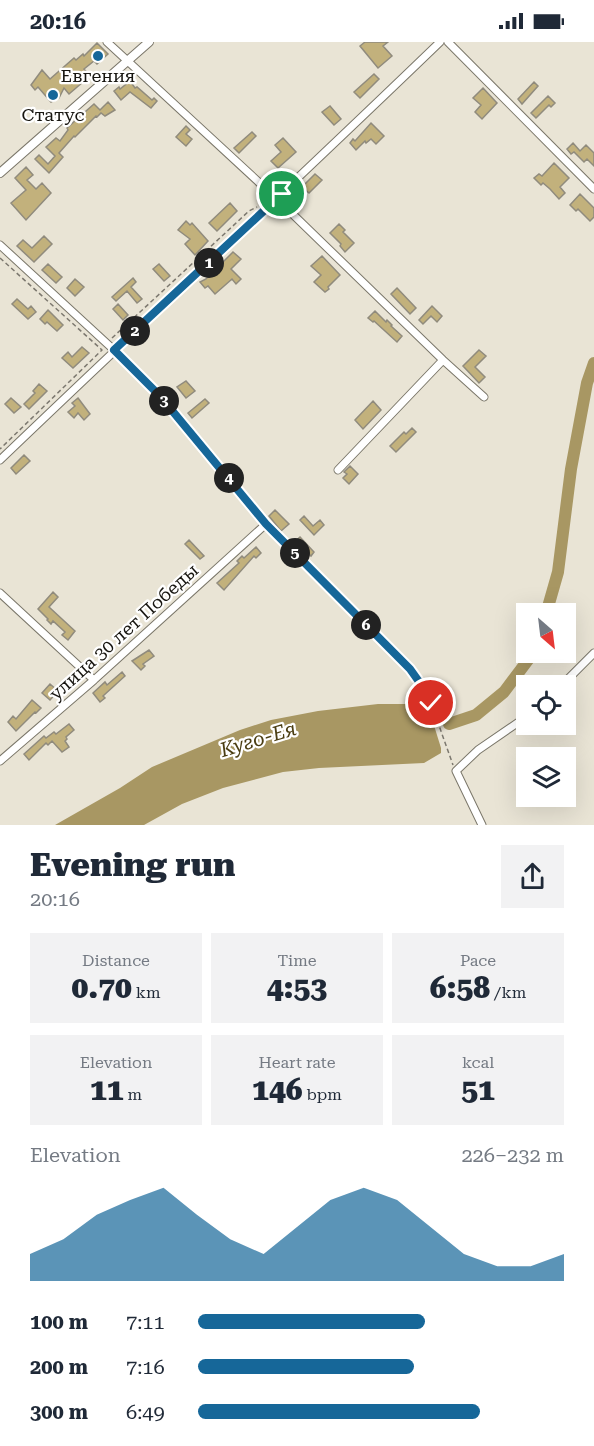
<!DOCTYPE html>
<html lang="en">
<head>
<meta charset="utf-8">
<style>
	body { margin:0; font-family:"Roboto Serif",serif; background:#f2f2f3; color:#1f2937; height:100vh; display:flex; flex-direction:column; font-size:22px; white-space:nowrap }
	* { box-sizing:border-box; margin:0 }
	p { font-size:20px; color:#747a83 }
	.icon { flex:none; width:33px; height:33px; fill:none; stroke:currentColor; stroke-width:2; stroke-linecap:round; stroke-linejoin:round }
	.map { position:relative; height:783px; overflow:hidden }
	.details { display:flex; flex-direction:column; background:#fff; flex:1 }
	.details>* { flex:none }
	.needle { width:39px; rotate:152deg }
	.buttons { position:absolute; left:516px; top:561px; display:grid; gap:12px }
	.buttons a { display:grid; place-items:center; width:60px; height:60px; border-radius:0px; background:#fff; box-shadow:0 6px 24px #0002; font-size:30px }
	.pin { position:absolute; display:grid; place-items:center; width:51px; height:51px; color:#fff; margin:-26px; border:3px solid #fff; border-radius:50%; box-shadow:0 2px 6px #0007 }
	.km { position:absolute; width:30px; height:30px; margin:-15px; border-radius:50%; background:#222; color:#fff; font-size:16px; line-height:30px; text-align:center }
	.round { display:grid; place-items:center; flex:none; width:63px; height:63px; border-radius:0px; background:#f2f2f3 }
	.overview { display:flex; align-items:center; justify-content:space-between; height:102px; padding:0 30px }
	h1 { font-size:33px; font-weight:800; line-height:45px }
	.stats { display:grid; grid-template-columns:repeat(3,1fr); gap:9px; height:102px; padding:6px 30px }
	.stats div { display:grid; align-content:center; border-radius:0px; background:#f2f2f3; text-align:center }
	.stats b { font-size:30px; font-weight:800 }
	.stats small { font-size:16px; font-weight:400 }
	.stats p { font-size:16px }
	.chart { height:168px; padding:12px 30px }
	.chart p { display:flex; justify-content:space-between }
	.chart svg { width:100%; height:108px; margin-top:6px; fill:#166799; opacity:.7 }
	ul { padding:0 30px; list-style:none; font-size:20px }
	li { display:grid; grid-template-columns:96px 72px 1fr; align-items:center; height:45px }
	li i { height:15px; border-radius:8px; background:#166799 }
	.status { display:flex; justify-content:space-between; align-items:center; height:42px; padding:0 30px; background:#fff; direction:ltr }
	.status svg { height:16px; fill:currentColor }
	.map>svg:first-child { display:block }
	.water { fill:#a89763 }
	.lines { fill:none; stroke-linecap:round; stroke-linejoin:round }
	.river { stroke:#a89763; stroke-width:12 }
	.building { fill:#c2b17c; stroke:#908b7d; stroke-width:1.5 }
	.minor-casing { stroke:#7a7669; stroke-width:9 }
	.tertiary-casing { stroke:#7a7669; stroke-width:10 }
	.path { stroke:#7c786f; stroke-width:1.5; stroke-dasharray:4.5 3; stroke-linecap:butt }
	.minor { stroke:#fff; stroke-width:7 }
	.tertiary { stroke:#fff; stroke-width:8 }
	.route-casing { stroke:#fff; stroke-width:12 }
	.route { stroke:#166799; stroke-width:8 }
	.poi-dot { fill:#166799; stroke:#fff; stroke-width:2 }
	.labels { text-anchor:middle; stroke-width:4.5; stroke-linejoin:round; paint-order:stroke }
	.poi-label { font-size:18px; fill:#171510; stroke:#fff }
	.street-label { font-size:18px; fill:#171510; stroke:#fff }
	.water-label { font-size:20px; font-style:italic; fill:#4b3e13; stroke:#fff }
</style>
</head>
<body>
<div class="status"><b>20:16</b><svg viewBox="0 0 49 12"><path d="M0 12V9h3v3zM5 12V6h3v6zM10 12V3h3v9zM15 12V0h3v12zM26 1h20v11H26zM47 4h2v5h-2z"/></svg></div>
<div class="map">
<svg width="594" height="783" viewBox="0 0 594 783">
	<rect width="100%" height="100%" fill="#e9e4d5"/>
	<path class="water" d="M378,662H425L428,664L441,706V711L424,721L319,726L283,730L223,746L182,762L144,783H55L120,746L152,725L240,688L271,678L318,669Z"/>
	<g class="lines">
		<path class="river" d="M546,572L558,530L571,427L587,341L594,321
			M449,682L476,673L504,650L534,610"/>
	</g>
	<path class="building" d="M365,0H388L383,4L392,14L378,26L360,4Z
		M97,1L108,12L97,22L94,19L84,27L90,34L69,52L64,46L59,56L51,60L38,45L35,48L31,43L42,28L50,37L74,16L76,18L83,12L84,14Z
		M374,32L379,37L360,56L354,50Z
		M130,39L135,46L137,45L152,58L154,56L157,59L151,66L130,50L121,58L114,49L119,45L120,47Z
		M534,40L538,44L522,62L518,57Z
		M483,46L497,61L482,77L475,70L481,63L473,56Z
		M548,54L555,61L551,65L549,63L536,76L531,71Z
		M108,60L115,68L105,74L101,71L97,75L96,74L75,95L74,94L59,111L63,115L49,131L35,117L39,113L48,122L55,114L46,105L56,96L60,99L68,88L67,86L94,62L100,68Z
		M330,64L341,77L334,83L322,70Z
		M371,81L384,94L376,102L371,97L366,101L365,99L356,108L350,101L353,97L355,99Z
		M186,84L190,88L186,92L192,97L186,104L176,95Z
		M252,90L256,94L239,111L234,106Z
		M283,96L296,110L278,126L271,119L281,110L275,103Z
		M573,101L580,109L586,103L594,111V124L587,117L584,120L574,110L571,112L567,107Z
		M554,121L569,136L560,145L565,151L559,157L550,147L543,141L541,143L534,136L539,132L542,134Z
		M26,125L33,133L27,138L36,147L42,141L51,151L26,178L11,161L26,148L15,136Z
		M315,132L322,138L309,151L302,145Z
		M580,152L594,166V175L590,179L578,167L576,169L570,163Z
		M230,161L237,169L217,189L209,181Z
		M186,179L190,183L192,181L208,199L195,213L185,202L190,197L178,188Z
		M339,182L345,188L343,190L354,201L345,210L340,204L341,202L330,191Z
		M44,194L52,202L34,220L17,204L23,198L32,206Z
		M233,210L241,217L231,227L241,237L236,242L232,237L215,252L208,244L205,246L200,240L206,237Z
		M322,214L340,233L328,245L329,247L325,250L314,240L321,233L311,224Z
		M48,222L62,235L56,241L42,228Z
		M159,222L170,234L164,239L153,227Z
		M133,236L136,240L131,245L142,257L137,261L127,249L116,259L112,255Z
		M75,237L84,245L75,254L67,246Z
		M397,246L416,266L410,272L391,252Z
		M17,257L28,267L31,264L36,270L28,277L12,262Z
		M118,262L128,273L123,278L113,267Z
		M432,264L442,274L437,280L431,274L423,282L419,278Z
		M48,268L63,283L57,289L47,280L45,282L40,277Z
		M375,269L386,280L387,278L392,283L391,284L402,294L397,300L374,279L373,280L368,276Z
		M82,305L89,311L73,326L62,316L68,310L72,315Z
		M479,308L486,314L475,325L485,335L479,341L463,324Z
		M186,339L195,349L186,356L177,345Z
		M39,342L47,349L29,367L24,362L35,351L33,349Z
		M11,356L21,365L14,371L5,362Z
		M78,356L90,372L84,378L78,371L74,376L68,370L75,364L72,361Z
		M205,357L209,361L192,376L188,371Z
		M373,359L381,368L363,387L355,378Z
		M412,386L416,390L396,410L390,404L404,390L406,392Z
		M24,413L30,419L16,432L11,426Z
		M350,424L358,432L349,442L343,436L347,432L344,430Z
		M275,468L289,482L281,489L269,474Z
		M304,474L313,484L320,478L324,483L314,493L300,478Z
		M300,495L314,510L311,514L301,504L298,506L293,501Z
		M189,498L204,514L200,517L185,502Z
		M256,505L261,511L256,516L254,514L224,548L217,541L239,521L237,519L242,514L244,516Z
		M53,550L58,555L49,565L75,589L68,598L62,593L65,590L53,579L51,582L47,578L48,577L38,567Z
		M149,608L154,614L143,622L145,624L141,628L132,619Z
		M122,630L125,634L103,654L105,656L100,660L93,651L105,640L107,643Z
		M50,642L58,649L50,658L42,651Z
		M32,658L41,666L36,671L35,670L16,689L8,680L13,674L16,677Z
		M69,682L74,688L66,695L67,697L65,699L69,705L62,710L52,699L48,703L46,701L29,718L24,712L44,694L46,696L54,690L56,692Z"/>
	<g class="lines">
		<g class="minor-casing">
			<path id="minor" d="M107,0L277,157L443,318L484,355
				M448,0L594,147
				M0,203L114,308L160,354L266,482L335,552
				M0,418C146,278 294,141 440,0
				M338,428L443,318
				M0,551L94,638
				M561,644L594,611
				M0,719L94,638L266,482
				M482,783L456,729L478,708L526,675"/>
		</g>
		<g class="tertiary-casing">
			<path id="tertiary" d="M0,131L149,0"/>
		</g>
		<path class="path" d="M286,155L287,157L293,151
			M0,216L102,308L0,407
			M112,296L249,169L257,165
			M340,557L419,639L431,661L453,723"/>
		<use href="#minor" class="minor"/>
		<use href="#tertiary" class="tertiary"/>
	</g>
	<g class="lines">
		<g class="route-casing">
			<path id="route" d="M282,152L114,308L160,354L266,482L410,627L425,648L431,661"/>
		</g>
		<use href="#route" class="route"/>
	</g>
	<g class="poi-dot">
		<circle cx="98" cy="14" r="6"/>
		<circle cx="53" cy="53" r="6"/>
	</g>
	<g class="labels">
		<g class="poi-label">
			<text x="98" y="40">Евгения</text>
			<text x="53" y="79">Статус</text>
		</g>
		<g class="street-label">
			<text transform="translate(124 590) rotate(-42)" y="6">улица 30 лет Победы</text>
		</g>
		<g class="water-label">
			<text transform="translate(258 697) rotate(-17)" y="7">Куго-Ея</text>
		</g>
	</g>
</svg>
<div class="buttons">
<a><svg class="needle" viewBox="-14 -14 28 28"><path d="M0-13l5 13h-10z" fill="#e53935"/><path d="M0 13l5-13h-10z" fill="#747a83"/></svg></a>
<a><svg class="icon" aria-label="locate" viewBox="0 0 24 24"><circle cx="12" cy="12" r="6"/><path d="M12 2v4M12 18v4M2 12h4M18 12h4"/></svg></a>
<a><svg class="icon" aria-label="layers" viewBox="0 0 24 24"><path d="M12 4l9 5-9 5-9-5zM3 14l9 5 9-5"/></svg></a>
</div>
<div class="pin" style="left:282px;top:152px;background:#1e9e55"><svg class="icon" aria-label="arrive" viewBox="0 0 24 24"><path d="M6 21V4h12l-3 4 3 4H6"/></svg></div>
<div class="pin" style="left:431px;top:661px;background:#d93025"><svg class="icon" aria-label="check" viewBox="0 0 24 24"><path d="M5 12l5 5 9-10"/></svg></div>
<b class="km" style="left:209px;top:221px">1</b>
<b class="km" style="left:135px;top:289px">2</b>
<b class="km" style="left:164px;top:359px">3</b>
<b class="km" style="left:229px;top:436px">4</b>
<b class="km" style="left:295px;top:511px">5</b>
<b class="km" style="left:366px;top:583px">6</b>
</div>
<section class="details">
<div class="overview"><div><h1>Evening run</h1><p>20:16</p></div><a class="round"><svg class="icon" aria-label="share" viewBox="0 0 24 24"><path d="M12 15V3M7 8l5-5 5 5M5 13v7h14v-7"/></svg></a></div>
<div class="stats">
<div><p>Distance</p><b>0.70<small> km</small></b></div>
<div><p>Time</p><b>4:53</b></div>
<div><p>Pace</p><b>6:58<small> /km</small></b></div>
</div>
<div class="stats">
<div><p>Elevation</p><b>11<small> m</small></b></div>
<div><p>Heart rate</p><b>146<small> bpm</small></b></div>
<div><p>kcal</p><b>51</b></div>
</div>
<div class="chart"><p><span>Elevation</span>226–232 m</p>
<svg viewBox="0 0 160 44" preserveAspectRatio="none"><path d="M0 44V33L10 27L20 17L30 11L40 6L50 17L60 27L70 33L80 22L90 11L100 6L110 11L120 22L130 33L140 38L150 38L160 33V44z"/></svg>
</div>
<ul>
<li><b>100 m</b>7:11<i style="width:62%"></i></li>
<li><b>200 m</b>7:16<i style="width:59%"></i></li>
<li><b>300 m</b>6:49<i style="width:77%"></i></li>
</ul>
</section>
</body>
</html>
